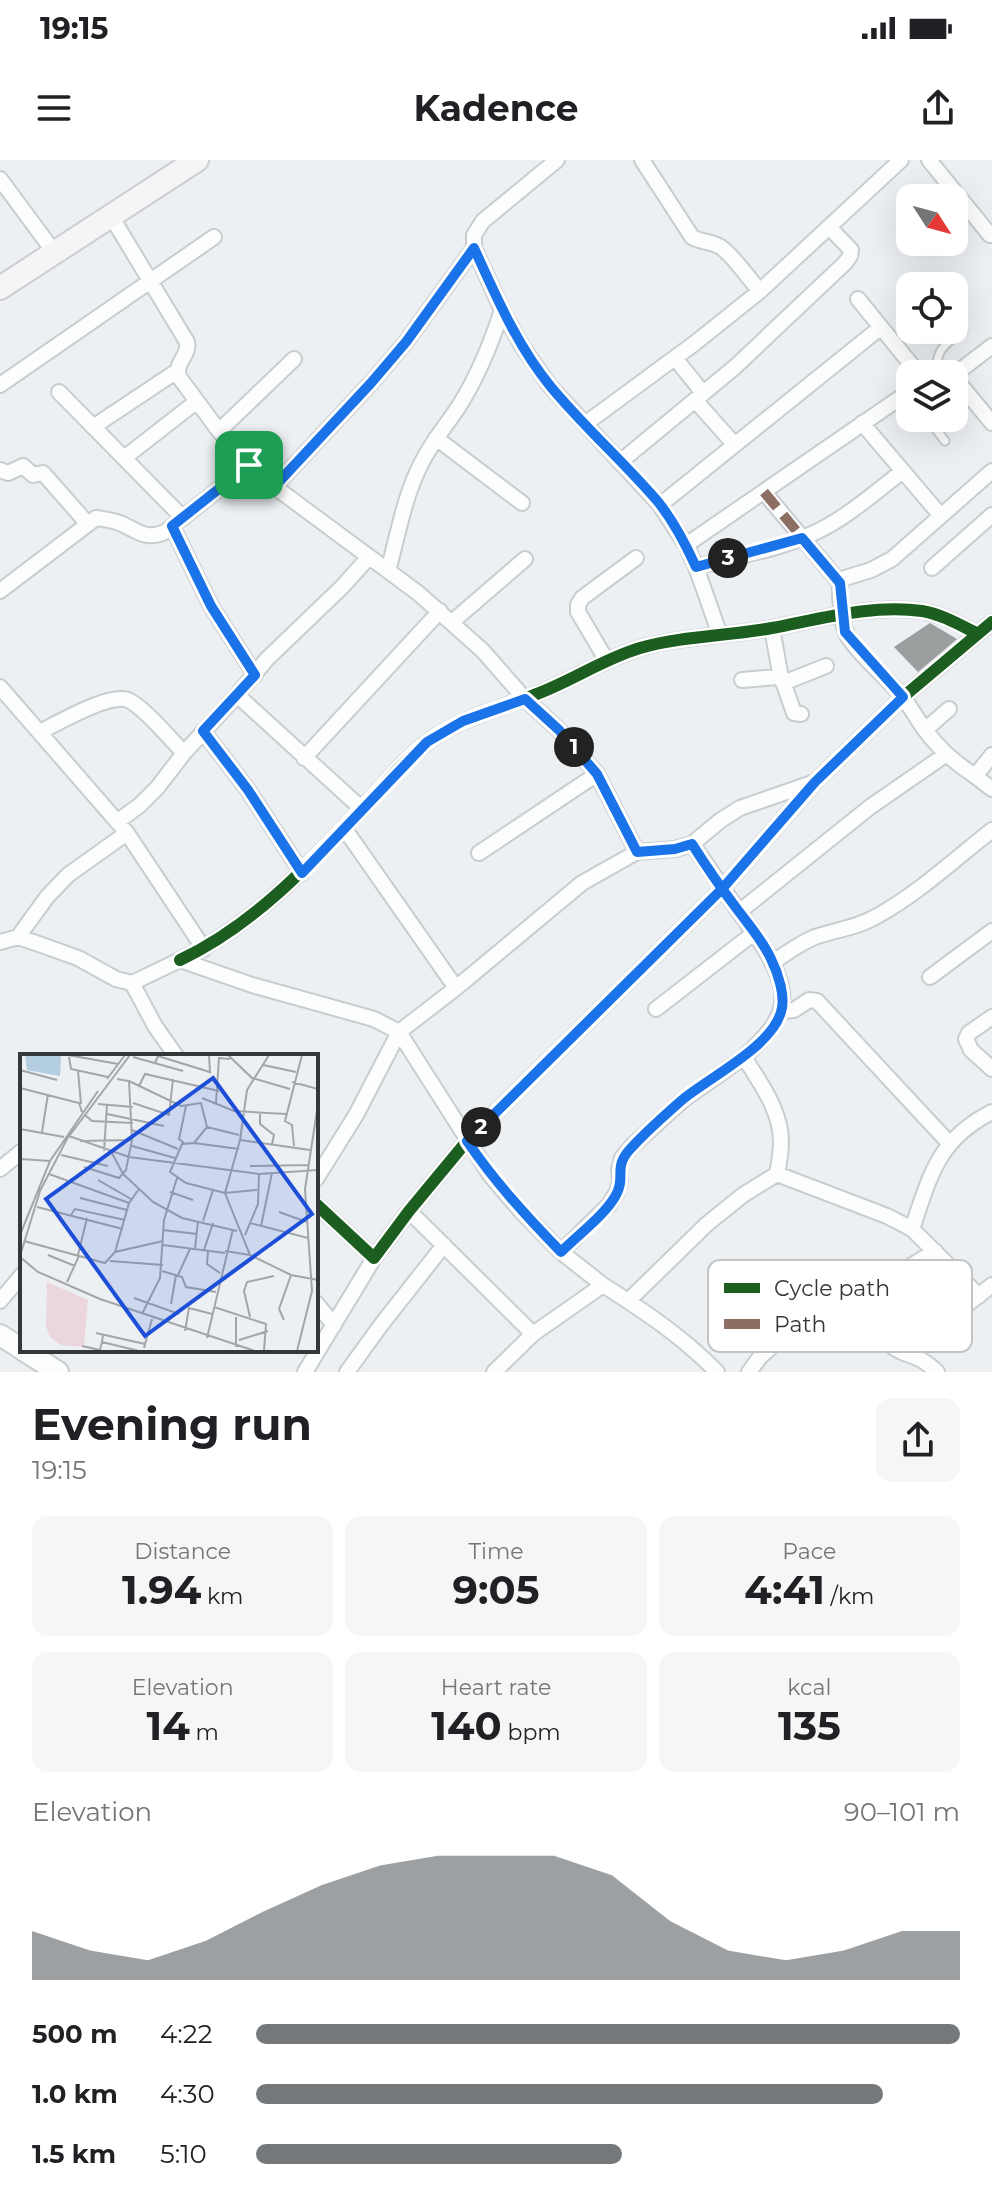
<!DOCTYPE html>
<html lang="en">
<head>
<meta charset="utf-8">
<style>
	body { margin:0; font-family:Montserrat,sans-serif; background:#f6f6f6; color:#202124; height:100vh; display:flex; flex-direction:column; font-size:30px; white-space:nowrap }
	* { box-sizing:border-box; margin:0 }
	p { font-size:26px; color:#757577 }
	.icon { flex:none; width:44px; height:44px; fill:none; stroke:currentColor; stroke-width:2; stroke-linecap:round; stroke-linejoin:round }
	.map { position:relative; height:1212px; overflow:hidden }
	.details { display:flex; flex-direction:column; background:#fff; flex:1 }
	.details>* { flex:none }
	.needle { width:52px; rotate:126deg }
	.fabs { position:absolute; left:896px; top:24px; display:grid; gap:16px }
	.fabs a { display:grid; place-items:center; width:72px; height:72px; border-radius:16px; background:#fff; box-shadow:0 8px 32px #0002; font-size:40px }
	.pin { position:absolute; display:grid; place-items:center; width:68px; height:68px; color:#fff; margin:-34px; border-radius:16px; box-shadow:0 4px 12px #0006 }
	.km { position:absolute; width:40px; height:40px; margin:-20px; border-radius:50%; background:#222; color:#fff; font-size:22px; line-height:40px; text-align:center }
	.round { display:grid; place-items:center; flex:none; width:84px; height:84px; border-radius:16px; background:#f6f6f6 }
	.overview { display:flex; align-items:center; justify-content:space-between; height:136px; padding:0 32px }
	h1 { font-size:44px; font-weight:700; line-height:60px }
	.metrics { display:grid; grid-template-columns:repeat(3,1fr); gap:12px; height:136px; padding:8px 32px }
	.metrics div { display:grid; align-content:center; border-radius:16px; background:#f6f6f6; text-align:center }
	.metrics b { font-size:40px; font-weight:700 }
	.metrics small { font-size:22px; font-weight:400 }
	.metrics p { font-size:22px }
	.chart { height:224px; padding:16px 32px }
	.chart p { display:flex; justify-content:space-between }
	.chart svg { width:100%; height:144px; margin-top:8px; fill:#75787b; opacity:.7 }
	ul { padding:0 32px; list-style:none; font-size:26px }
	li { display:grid; grid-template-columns:128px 96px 1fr; align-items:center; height:60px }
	li i { height:20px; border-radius:10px; background:#75787b }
	.status { display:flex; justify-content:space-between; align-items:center; height:56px; padding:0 40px; background:#fff; direction:ltr }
	.status svg { height:22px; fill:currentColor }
	header { display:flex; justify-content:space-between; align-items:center; height:104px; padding:0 32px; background:#fff; font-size:36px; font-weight:700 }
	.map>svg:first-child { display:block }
	.building { fill:#9b9e9f }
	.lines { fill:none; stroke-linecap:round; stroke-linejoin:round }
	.lane-casing { stroke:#cacdcf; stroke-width:11 }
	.street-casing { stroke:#cacdcf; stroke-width:18 }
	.secondary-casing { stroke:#cacdcf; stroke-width:24 }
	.primary-casing { stroke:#ccced0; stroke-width:26 }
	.lane { stroke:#fcfdfd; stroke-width:7 }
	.street { stroke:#fcfdfd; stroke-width:14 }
	.secondary { stroke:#fcfdfd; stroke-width:20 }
	.primary { stroke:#f6f4f6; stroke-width:22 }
	.quiet { stroke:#8d6e63; stroke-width:10; stroke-dasharray:20 10; stroke-linecap:butt }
	.cycleway-casing { stroke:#fff; stroke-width:17 }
	.cycleway { stroke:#1b5e20; stroke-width:12 }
	.route-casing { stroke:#fff; stroke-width:16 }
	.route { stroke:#1a73e8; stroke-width:10 }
	.inset-road { fill:none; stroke:#a3a6a9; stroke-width:2 }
	.view { fill:#1d4ed8; fill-opacity:0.15; stroke:#1d4ed8; stroke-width:4 }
	.inset-edge { fill:none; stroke:#35383a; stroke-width:4 }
	.key { fill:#fff; stroke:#c2c3c4; stroke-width:2 }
	.key-label { font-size:22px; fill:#35383a }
</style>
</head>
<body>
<div class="status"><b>19:15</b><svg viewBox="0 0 49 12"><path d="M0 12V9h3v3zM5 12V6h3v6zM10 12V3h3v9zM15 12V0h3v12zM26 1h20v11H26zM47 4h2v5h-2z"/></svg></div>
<header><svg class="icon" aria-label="menu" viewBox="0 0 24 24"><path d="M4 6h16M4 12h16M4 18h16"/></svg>Kadence<svg class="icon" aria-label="share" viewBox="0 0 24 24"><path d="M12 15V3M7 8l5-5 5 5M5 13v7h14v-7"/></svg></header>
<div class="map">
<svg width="992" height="1212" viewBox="0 0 992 1212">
	<rect width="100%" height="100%" fill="#edf0f3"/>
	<path class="building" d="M930,463L957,479L918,512L894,487Z"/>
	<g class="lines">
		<g class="lane-casing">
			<path id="lane" d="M937,214C935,189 945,185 963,170
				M927,258L945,281"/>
		</g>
		<g class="street-casing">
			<path id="street" d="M642,0L692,77C702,83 713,81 722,88C736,99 748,118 760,131
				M929,0L990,75
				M0,19L54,92
				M111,56L187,182C190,196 174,202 179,217L219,271L260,316L418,433L483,491L525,539L559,570L597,614L637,692
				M858,139L919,214
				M502,150L522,186L549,225L660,345L686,385
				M675,198L703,233
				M954,215L992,186
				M954,217L992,263
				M0,225L214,77
				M59,232L183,358
				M695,240L734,284
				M862,263L941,356
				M585,264L695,183L760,131L901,0
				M93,267L177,211
				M219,271L294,199
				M436,278L522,343
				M124,298L196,242
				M620,302L735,207L845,103L850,96L851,90L829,67
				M0,310L8,313L23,306L33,315L43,313L87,363
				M274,327L371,223L406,182L474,88
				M764,332L840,423
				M660,345L880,168
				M172,366L211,446L255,515
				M696,407C736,396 779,390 816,372C848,357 875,332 903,311
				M932,408L992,355
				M388,411C398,375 404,337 421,304C431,283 446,266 459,246C478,216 491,184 502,150L474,88V75L483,61L557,0
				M0,431L96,358C105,359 113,360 122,364C139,372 146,380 165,372L249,305
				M452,462L525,399
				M720,475L696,407L686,385L910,231
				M607,501L578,452V445L582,438L636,398
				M780,513L794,553L801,554
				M742,520L777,517L780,513L772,468
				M783,523L826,506
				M0,527L127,673L204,789
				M237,535L362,649
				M925,570L949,549
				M203,571L248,630L302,713
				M40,572C58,563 109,533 128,540C143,546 172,581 184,593
				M992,595L975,616L992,629
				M304,598L440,451
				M975,616C955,603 939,589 925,570C916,558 910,545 900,534C885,516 856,492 846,473C842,466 839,432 840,423L845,418L871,410L892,399L992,311
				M117,662L140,645L157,628L184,593L237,535L267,499L342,427L369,397
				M344,668L456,828
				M692,684L721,660L740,648L815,622
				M479,693L597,614
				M739,752L870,647L945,595
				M18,777L47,737L68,715L127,673
				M0,782L18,777L36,783L78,798L116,819L132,823L180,800L252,825L374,859L399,872L490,1015L520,1050L561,1092L603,1125
				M180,800C256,764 313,701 369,641C388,621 407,597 429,581C461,558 499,549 534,535C570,522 603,499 640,488C682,476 728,476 772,468C820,459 872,444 922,451C941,454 960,465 978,474
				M773,802C787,793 800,783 815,777C838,769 857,768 879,755C920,732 955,699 992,670
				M930,817L992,771
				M132,823L155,866L176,896
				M656,849L754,773
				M782,851L794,850L809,840L817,841L949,983
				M992,857L969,873L966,879L971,890L992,909
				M0,1009L22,991
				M316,1019L356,955L399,872L456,828L582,723L637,692L675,689L692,684L765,789C795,841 785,859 744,897C760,923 781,950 781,982C781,993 779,1003 777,1014
				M316,1044L374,1098L409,1051L467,981L722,729L815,622L903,537L992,462
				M409,1051L533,1174
				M912,1069L979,1136
				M561,1092L609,1045L617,1032L620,1021L619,1009L622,998L632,986L683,940L744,897
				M858,1139C868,1161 880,1183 904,1193C919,1198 924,1200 937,1212
				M0,1141L22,1115
				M628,1141L707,1064L743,1035L777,1014L887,1056L912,1069C930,1016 938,979 992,952
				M316,1143L334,1165
				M905,1193L992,1125
				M305,1212L374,1098
				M347,1212L381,1165L444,1085
				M494,1212L533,1174L603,1125C644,1151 683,1177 717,1212
				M749,1212L760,1197L787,1173L817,1153L858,1139L935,1091"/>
		</g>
		<g class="secondary-casing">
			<path id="secondary" d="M0,1175L22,1189
				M23,1190L58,1212"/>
		</g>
		<g class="primary-casing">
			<path id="primary" d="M0,128L197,0"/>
		</g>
		<use href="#lane" class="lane"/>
		<use href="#street" class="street"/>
		<use href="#secondary" class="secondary"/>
		<use href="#primary" class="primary"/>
		<path class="quiet" d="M764,332L840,423"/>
		<g class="cycleway-casing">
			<path id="cycleway" d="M180,800C256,764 313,701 369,641C388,621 407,597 429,581C461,558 499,549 534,535C570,522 603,499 640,488C682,476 728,476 772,468C820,459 872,444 922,451C941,454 960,465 978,474
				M316,1044L374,1098L409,1051L467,981L722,729L815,622L903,537L992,462"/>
		</g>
		<use href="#cycleway" class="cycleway"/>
	</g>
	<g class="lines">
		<g class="route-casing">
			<path id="route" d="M249,305L172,366L211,446L255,515L203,571L248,630L302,713L427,582L463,561L525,539L559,570L597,614L637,692L675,689L692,684C706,706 721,728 737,749C749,765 763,781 771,799C778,813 786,837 781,852C771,887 710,917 682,940C666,954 648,970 633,986C611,1008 627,1015 616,1035C605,1055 578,1075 561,1092C526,1056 495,1022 467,981L722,729L815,622L903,537L845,472L840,423L802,378L696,407C686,385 674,362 659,343C625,303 585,268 551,227C517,186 496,136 474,88L406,182L371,223L274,327L249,305"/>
		</g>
		<use href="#route" class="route"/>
	</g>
	<g transform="translate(20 894)">
		<rect width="298" height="298" fill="#edf0f3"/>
		<path d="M27,228L68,246L64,293L41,291L30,283L26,272Z" fill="#ecd6de"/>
		<path d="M5,1H41L40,22L7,16Z" fill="#b3cee0"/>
		<path class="inset-road" d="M48,1L98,10M208,1L232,24L270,35M249,1L227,36L220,86L290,96M49,3L51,15L88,23M113,3L163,17M135,9L138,2L190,18L189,1M243,11L276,18M0,16L37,26M58,17L61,50M87,25L105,1M109,27L161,52L181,49L187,73L219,81M272,28L298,35M119,32L125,20L199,37M0,34L59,49L62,58M182,44L214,57L266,60M113,49L149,61L153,25M196,49L199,4L210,5M78,50L113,53M87,60L144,72M240,60V70L254,81L252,90M65,61L72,67L113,69M187,73L174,89L162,90L150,118L166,129L205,139L237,136M0,75L44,83M112,76L158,95M22,78L28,40M49,82L109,103L239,120L238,150L225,181M220,86L205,139L230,201L271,221L298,226M60,87L112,86L109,27L97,25M164,89L159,85L166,52M174,89L219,95M112,92L155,104M274,92L272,71L265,67L282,1M84,97L87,51M92,99L103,120L133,148L162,164L217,177M41,101L88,112M0,105L30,107M230,112L288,111M64,113L99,124L106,116L112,86M29,120L109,149L119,135M239,120L298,116M78,126L111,145M150,138L173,146M60,144L107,156M17,153L103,175M259,158L287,168M51,161L55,155L105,166M183,167L193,136M230,169L288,184M241,172L252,119M143,176L177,180M0,181L30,107L78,37M4,187L85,209L95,198L143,187M143,191L205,199M175,195L178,167M184,196L193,169M188,197L187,210L200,219M205,197L230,201M95,198L109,149M28,201L55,212M58,201L67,164M0,202L20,137L47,85L110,1M0,203L18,218L80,245M90,207L143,211M142,217L162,223L166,233L196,238M158,221L170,195M47,228L59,202M114,244L159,260M80,245L235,297M151,250L156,221M194,253L246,270L244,297M122,260L140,224L144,166L157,124M230,263L224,237L227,228L254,222M264,266L259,255L271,221M165,277L169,254L192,260M76,279L125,290M83,281L82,288L119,297M187,284L213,175M219,286L248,277M62,292L80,296L82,288M216,293V263M124,294L132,265M277,297L292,237L285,135L298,50"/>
		<path class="view" d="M193,24L292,160L125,282L26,145Z"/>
		<rect width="298" height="298" class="inset-edge"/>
	</g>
	<rect x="708" y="1100" width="264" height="92" rx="12" class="key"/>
	<rect x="724" y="1123" width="36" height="10" fill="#1b5e20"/>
	<rect x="724" y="1159" width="36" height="10" fill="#8d6e63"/>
	<g class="key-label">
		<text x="774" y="1136">Cycle path</text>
		<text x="774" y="1172">Path</text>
	</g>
</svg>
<div class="fabs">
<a><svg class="needle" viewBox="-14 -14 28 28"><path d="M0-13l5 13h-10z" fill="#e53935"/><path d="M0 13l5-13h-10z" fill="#757577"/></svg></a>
<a><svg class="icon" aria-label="locate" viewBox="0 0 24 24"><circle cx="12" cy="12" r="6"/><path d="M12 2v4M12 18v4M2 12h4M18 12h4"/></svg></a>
<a><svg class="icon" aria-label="layers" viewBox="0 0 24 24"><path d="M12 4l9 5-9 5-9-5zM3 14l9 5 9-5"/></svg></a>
</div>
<div class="pin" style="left:249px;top:305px;background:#1e9e55"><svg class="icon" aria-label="arrive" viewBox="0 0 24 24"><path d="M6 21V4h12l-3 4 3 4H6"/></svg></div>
<b class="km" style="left:574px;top:587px">1</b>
<b class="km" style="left:481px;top:967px">2</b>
<b class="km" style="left:728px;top:398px">3</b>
</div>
<section class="details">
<div class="overview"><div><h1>Evening run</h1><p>19:15</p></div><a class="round"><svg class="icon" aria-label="share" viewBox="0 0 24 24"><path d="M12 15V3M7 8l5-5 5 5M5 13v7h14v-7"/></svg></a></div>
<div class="metrics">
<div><p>Distance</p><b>1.94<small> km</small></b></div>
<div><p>Time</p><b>9:05</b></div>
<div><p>Pace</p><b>4:41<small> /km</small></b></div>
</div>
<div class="metrics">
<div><p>Elevation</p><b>14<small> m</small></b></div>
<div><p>Heart rate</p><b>140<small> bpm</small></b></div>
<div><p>kcal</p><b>135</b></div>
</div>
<div class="chart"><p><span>Elevation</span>90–101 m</p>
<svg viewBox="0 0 160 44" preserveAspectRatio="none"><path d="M0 44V29L10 35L20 38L30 32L40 23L50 15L60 9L70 6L80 6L90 6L100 12L110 26L120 35L130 38L140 35L150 29L160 29V44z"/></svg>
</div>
<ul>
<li><b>500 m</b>4:22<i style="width:100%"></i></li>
<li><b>1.0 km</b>4:30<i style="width:89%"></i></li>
<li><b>1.5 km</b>5:10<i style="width:52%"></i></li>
</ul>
</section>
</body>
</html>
